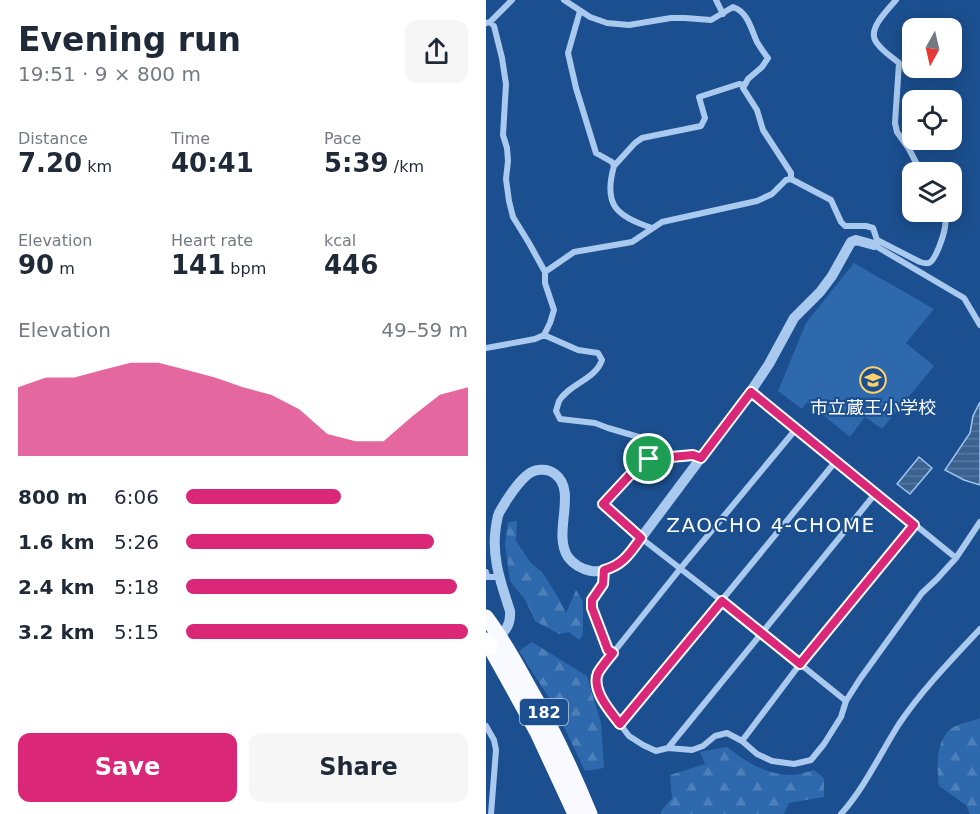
<!DOCTYPE html>
<html lang="en">
<head>
<meta charset="utf-8">
<style>
	body { margin:0; font-family:"DejaVu Sans","Noto Sans JP",sans-serif; background:#f6f6f7; color:#1f2937; height:100vh; display:flex; flex-direction:column; font-size:22px; white-space:nowrap }
	* { box-sizing:border-box; margin:0 }
	p { font-size:20px; color:#747a83 }
	.icon { flex:none; width:33px; height:33px; fill:none; stroke:currentColor; stroke-width:2; stroke-linecap:round; stroke-linejoin:round }
	.map { position:relative; flex:1; overflow:hidden }
	.drawer { display:flex; flex-direction:column; background:#fff; width:486px }
	.drawer>* { flex:none }
	.needle { width:39px; rotate:188deg }
	.fabs { position:absolute; left:416px; top:18px; display:grid; gap:12px }
	.fabs a { display:grid; place-items:center; width:60px; height:60px; border-radius:12px; background:#fff; box-shadow:0 3px 15px #0003; font-size:30px }
	.pin { position:absolute; display:grid; place-items:center; width:51px; height:51px; color:#fff; margin:-26px; border:3px solid #fff; border-radius:50%; box-shadow:0 2px 6px #0007 }
	.round { display:grid; place-items:center; flex:none; width:63px; height:63px; border-radius:12px; background:#f6f6f7 }
	.headline { display:flex; align-items:center; justify-content:space-between; height:102px; padding:0 18px }
	h1 { font-size:33px; font-weight:600; line-height:45px }
	.metrics { display:grid; grid-template-columns:repeat(3,1fr); gap:9px; height:102px; padding:6px 18px }
	.metrics div { display:grid; align-content:center }
	.metrics b { font-size:26px; font-weight:600 }
	.metrics small { font-size:16px; font-weight:400 }
	.metrics p { font-size:16px }
	.chart { height:168px; padding:12px 18px }
	.chart p { display:flex; justify-content:space-between }
	.chart svg { width:100%; height:108px; margin-top:6px; fill:#db2777; opacity:.7 }
	.primary-button { display:flex; gap:12px; margin-top:auto; padding:12px 18px }
	.primary-button a { flex:1; height:69px; border-radius:12px; background:#db2777; color:#fff; font-size:24px; font-weight:600; line-height:69px; text-align:center }
	.primary-button a+a { background:#f6f6f7; color:#1f2937 }
	ul { padding:0 18px; list-style:none; font-size:20px }
	li { display:grid; grid-template-columns:96px 72px 1fr; align-items:center; height:45px }
	li i { height:15px; border-radius:8px; background:#db2777 }
	main { display:flex; flex:1; min-height:0 }
	.map>svg:first-child { display:block }
	.forest { fill:url(#forest-firs) }
	.pitch { fill:#2e69ad }
	.water { fill:url(#water-rules); stroke:#9cc4f0; stroke-width:1.5 }
	.lines { fill:none; stroke-linecap:round; stroke-linejoin:round }
	.minor { stroke:#a9c9ee; stroke-width:6 }
	.tertiary { stroke:#a9c9ee; stroke-width:10 }
	.trunk { stroke:#f8faff; stroke-width:15 }
	.motorway { stroke:#fff; stroke-width:16 }
	.route-casing { stroke:#fff; stroke-width:12 }
	.route { stroke:#db2777; stroke-width:8 }
	.labels { text-anchor:middle; stroke-width:4.5; stroke-linejoin:round; paint-order:stroke }
	.shield { fill:#1b4f8f; stroke:#bbcadd; stroke-width:1.5 }
	.shield-label { font-size:16px; font-weight:bold; fill:#fff }
	.poi-label { font-size:18px; fill:#fff; stroke:#1b4f8f }
	.neighbourhood-label { font-size:20px; letter-spacing:1.5px; fill:#fff; stroke:#1b4f8f }
</style>
</head>
<body>
<main>
<section class="drawer">
<div class="headline"><div><h1>Evening run</h1><p>19:51 · 9 × 800 m</p></div><a class="round"><svg class="icon" aria-label="share" viewBox="0 0 24 24"><path d="M12 15V3M7 8l5-5 5 5M5 13v7h14v-7"/></svg></a></div>
<div class="metrics">
<div><p>Distance</p><b>7.20<small> km</small></b></div>
<div><p>Time</p><b>40:41</b></div>
<div><p>Pace</p><b>5:39<small> /km</small></b></div>
</div>
<div class="metrics">
<div><p>Elevation</p><b>90<small> m</small></b></div>
<div><p>Heart rate</p><b>141<small> bpm</small></b></div>
<div><p>kcal</p><b>446</b></div>
</div>
<div class="chart"><p><span>Elevation</span>49–59 m</p>
<svg viewBox="0 0 160 44" preserveAspectRatio="none"><path d="M0 44V16L10 12L20 12L30 9L40 6L50 6L60 9L70 12L80 16L90 19L100 25L110 35L120 38L130 38L140 28L150 19L160 16V44z"/></svg>
</div>
<ul>
<li><b>800 m</b>6:06<i style="width:55%"></i></li>
<li><b>1.6 km</b>5:26<i style="width:88%"></i></li>
<li><b>2.4 km</b>5:18<i style="width:96%"></i></li>
<li><b>3.2 km</b>5:15<i style="width:100%"></i></li>
</ul>
<div class="primary-button"><a>Save</a><a>Share</a></div>
</section>
<div class="map">
<svg width="494" height="814" viewBox="0 0 494 814">
	<defs>
		<pattern id="forest-firs" width="22" height="20" patternUnits="userSpaceOnUse" patternTransform="scale(1.5)"><rect width="22" height="20" fill="#2e69ad"/><path d="M5 1l3.5 6h-7zM16 11l3.5 6h-7z" fill="#4d80b9"/></pattern>
		<pattern id="water-rules" width="6" height="5" patternUnits="userSpaceOnUse" patternTransform="scale(1.5)"><rect width="6" height="5" fill="#3c6290"/><path d="M0 2.5h6" fill="none" stroke="#597aa1"/></pattern>
	</defs>
	<rect width="100%" height="100%" fill="#1b4f8f"/>
	<path class="forest" d="M31,521L30,541L45,563L56,572L72,597L80,613L90,590L97,601V635L93,640L83,632L73,634L49,621L40,601L24,581L19,545L22,522Z
		M46,642L101,676L115,723L118,768L99,771L67,704L33,651Z
		M494,718V814H484L480,805L453,786C451,768 449,745 463,730C468,725 486,721 494,718Z
		M241,747C262,763 278,774 305,775C313,775 321,772 328,770L338,778V797L303,803L298,814H175V811L186,798L184,775L219,764L214,752Z"/>
	<path class="pitch" d="M368,263L448,309L420,343L448,366L396,429L379,417L364,437L321,402L316,409L292,391L320,323Z"/>
	<path class="water" d="M494,402V485L478,480L459,470L484,433L487,416Z
		M433,457L446,468L424,494L411,484Z"/>
	<g class="lines">
		<path class="minor" d="M78,0L104,17L121,23L143,25L185,18H199L225,20L247,7C262,12 265,29 271,42C274,47 278,53 282,58L276,67L262,79L257,88L271,110L277,130L305,173V179
			M230,0L237,14
			M410,0C402,10 383,27 389,40C393,49 406,57 413,63L409,123L411,132L423,149L435,172
			M94,11L82,53L90,88L110,153L126,162L128,166C117,205 130,216 166,228
			M4,22L26,0
			M0,23L4,22L8,26L16,58L20,84L17,135L21,148L22,161L20,179L23,201L27,217L43,243L59,272L88,252L146,242L176,222L271,201L286,194L300,180L305,179L345,200L355,222L359,226H380L387,228L391,240L388,245L478,298L494,325
			M128,166L149,143L156,138L215,126L219,118L213,97L253,84L258,85
			M391,240L434,262C437,263 440,264 443,263C450,260 458,234 459,227C460,222 459,216 458,212
			M58,335L92,350L112,353L116,360C109,380 84,383 73,401C72,404 71,408 70,411L74,419L109,423L122,428L156,438L163,459
			M0,348L49,339L58,335L64,323L68,310L59,283V272
			M265,391L470,558
			M215,458L207,455L163,459L156,462L117,504L155,538L236,601L360,701
			M118,570L117,583L106,600V607L122,650L127,653L111,674L112,689L117,702L143,736L157,745L170,751L182,748L206,750L217,746L229,736L241,733L256,741L271,754L286,761L308,764L325,760L338,744L355,717L360,701L374,679L436,593L451,579L470,558L494,522
			M0,572L1,577H13
			M127,653L194,569L310,429
			M134,724L350,461
			M0,726L8,740L10,750L5,814
			M256,741L314,664L427,525
			M182,748L389,494
			M355,814C379,787 394,754 413,724C436,690 466,659 494,629"/>
		<path class="tertiary" d="M10,639C20,631 25,624 24,611C15,583 5,557 10,526C11,522 11,517 13,513C15,509 18,505 20,501C26,492 31,484 40,476C47,469 61,467 69,474C92,491 66,533 82,557C88,565 95,569 105,571C130,574 142,556 155,538L265,391L283,364L308,318L334,292L346,276L365,242L370,240L388,245"/>
		<path class="trunk" d="M0,617C15,637 27,658 39,680C64,723 85,768 104,814
			M0,640L51,732L89,814"/>
		<path class="motorway" d="M0,642L4,646"/>
	</g>
	<g class="lines">
		<g class="route-casing">
			<path id="route" d="M265,392L428,525L314,664L236,601L134,724C124,711 105,690 112,673C116,666 122,659 127,653L122,650L106,608V600L117,584L118,570C137,565 144,553 155,538L117,504L156,462L163,459L207,455L215,458Z"/>
		</g>
		<use href="#route" class="route"/>
	</g>
	<defs>
		<g id="school-ring" transform="scale(1.35)"><circle r="9.5" fill="#1b4f8f" stroke="#ffd166" stroke-width="1.5"/><path d="M0-5L7-2L0 1L-7-2ZM-4 1L0 2.5L4 1V4Q0 6-4 4Z" fill="#ffd166"/></g>
	</defs>
	<g fill-rule="evenodd">
		<use href="#school-ring" x="387" y="380"/>
	</g>
	<g class="labels">
		<rect class="shield" x="34" y="699" width="48" height="26" rx="4.5"/>
		<g class="shield-label">
			<text x="58" y="718">182</text>
		</g>
		<g class="poi-label">
			<text x="387" y="414">市立蔵王小学校</text>
		</g>
		<g class="neighbourhood-label">
			<text x="285" y="532">ZAOCHO 4-CHOME</text>
		</g>
	</g>
</svg>
<div class="fabs">
<a><svg class="needle" viewBox="-14 -14 28 28"><path d="M0-13l5 13h-10z" fill="#e53935"/><path d="M0 13l5-13h-10z" fill="#747a83"/></svg></a>
<a><svg class="icon" aria-label="locate" viewBox="0 0 24 24"><circle cx="12" cy="12" r="6"/><path d="M12 2v4M12 18v4M2 12h4M18 12h4"/></svg></a>
<a><svg class="icon" aria-label="layers" viewBox="0 0 24 24"><path d="M12 4l9 5-9 5-9-5zM3 14l9 5 9-5"/></svg></a>
</div>
<div class="pin" style="left:163px;top:459px;background:#1e9e55"><svg class="icon" aria-label="arrive" viewBox="0 0 24 24"><path d="M6 21V4h12l-3 4 3 4H6"/></svg></div>
</div>
</main>
</body>
</html>
